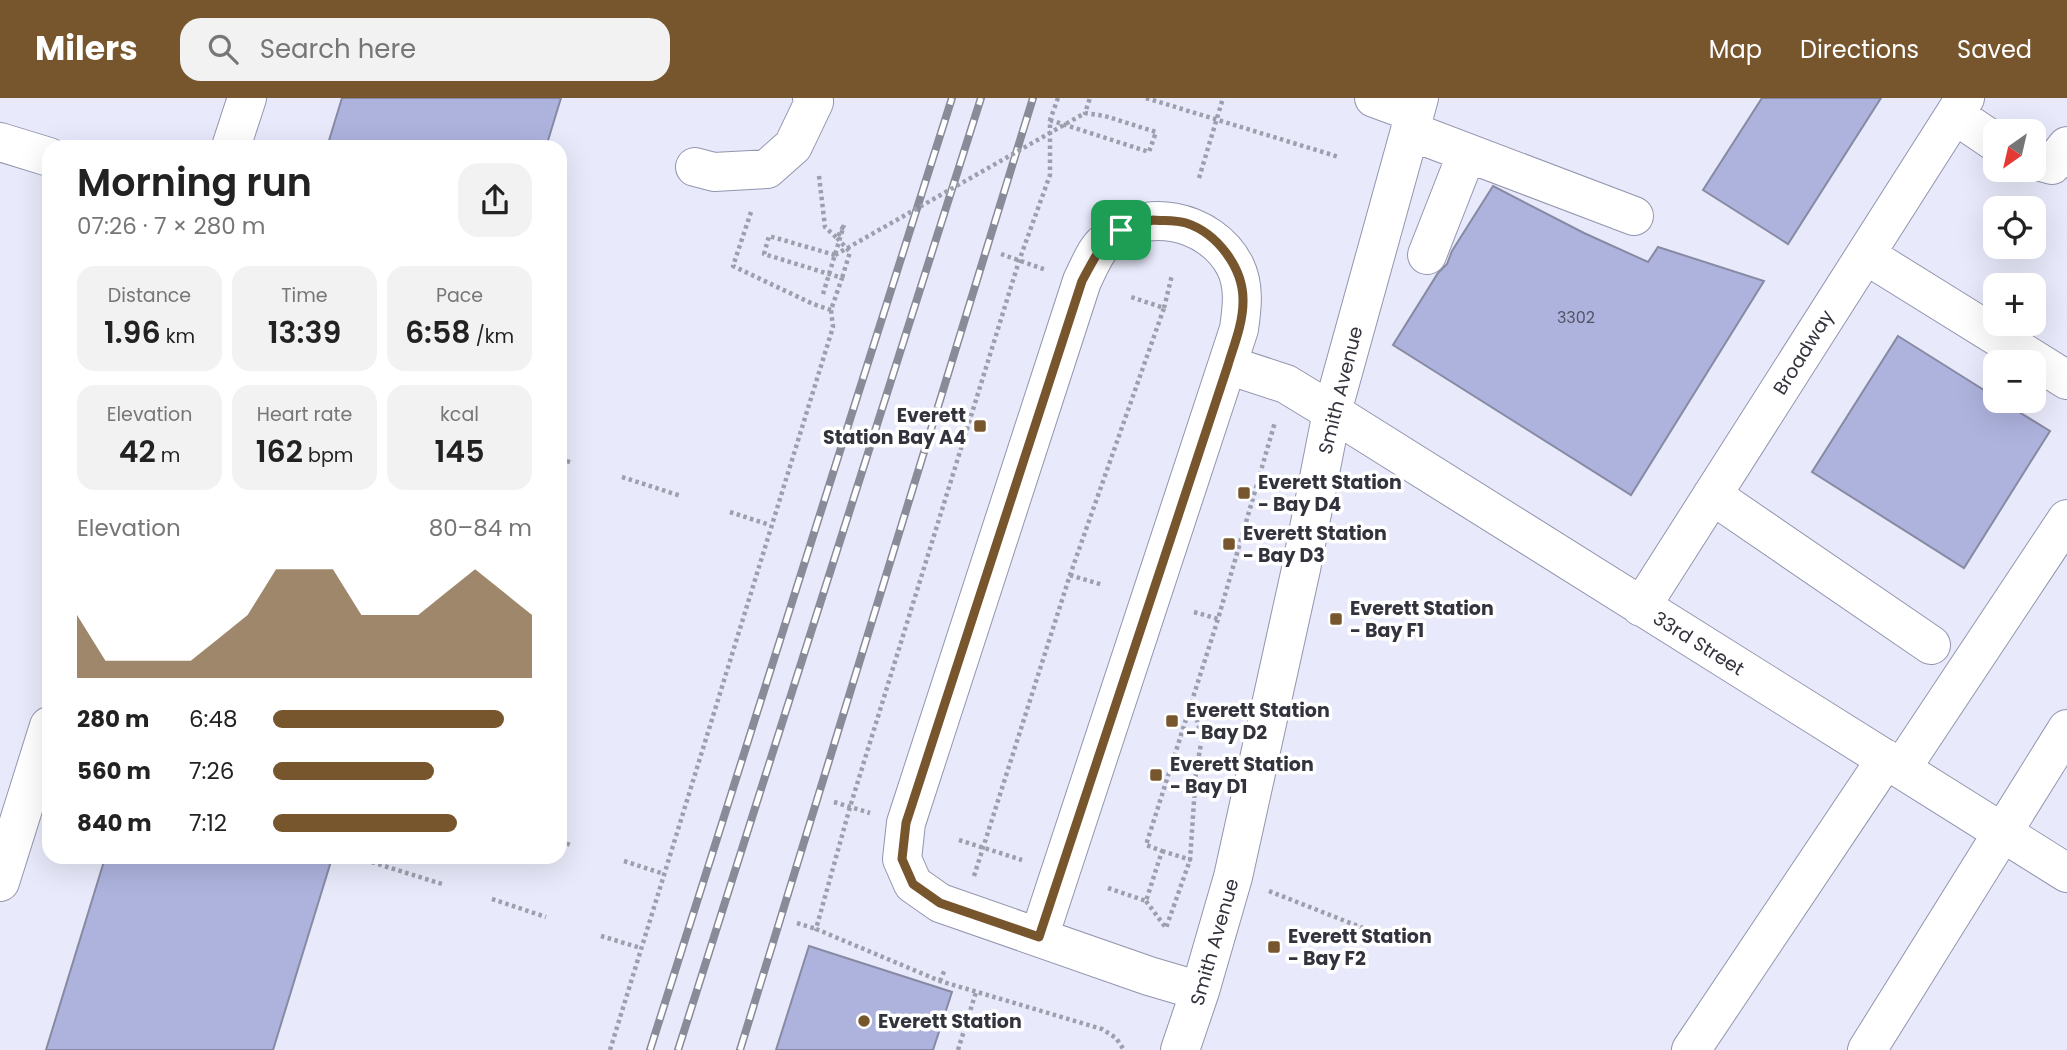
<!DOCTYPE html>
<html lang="en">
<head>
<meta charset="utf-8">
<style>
	body { margin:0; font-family:Poppins,sans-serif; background:#f2f2f2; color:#222; height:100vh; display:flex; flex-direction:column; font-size:26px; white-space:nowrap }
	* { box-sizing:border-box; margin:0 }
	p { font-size:23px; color:#767676 }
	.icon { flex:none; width:38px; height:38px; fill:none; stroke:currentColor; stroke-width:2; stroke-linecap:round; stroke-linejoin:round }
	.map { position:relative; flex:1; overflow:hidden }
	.sheet { position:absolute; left:42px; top:42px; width:525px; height:724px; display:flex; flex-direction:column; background:#fff; border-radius:21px; box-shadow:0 7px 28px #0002 }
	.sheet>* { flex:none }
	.needle { width:46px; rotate:214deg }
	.controls { position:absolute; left:1983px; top:21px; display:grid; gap:14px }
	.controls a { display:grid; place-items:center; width:63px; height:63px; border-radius:14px; background:#fff; box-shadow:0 7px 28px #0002; font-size:35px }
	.pin { position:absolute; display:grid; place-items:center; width:60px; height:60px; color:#fff; margin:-30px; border-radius:14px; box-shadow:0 4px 10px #0006 }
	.round { display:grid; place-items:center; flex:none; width:74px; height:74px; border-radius:21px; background:#f2f2f2 }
	.head { display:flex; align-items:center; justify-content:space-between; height:119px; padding:0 35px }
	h1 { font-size:38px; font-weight:600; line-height:52px }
	.metrics { display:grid; grid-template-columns:repeat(3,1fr); gap:10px; height:119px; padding:7px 35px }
	.metrics div { display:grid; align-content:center; border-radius:18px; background:#f2f2f2; text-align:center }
	.metrics b { font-size:30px; font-weight:600 }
	.metrics small { font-size:19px; font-weight:400 }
	.metrics p { font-size:19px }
	.chart { height:196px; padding:14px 35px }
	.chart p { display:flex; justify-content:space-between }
	.chart svg { width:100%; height:126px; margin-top:7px; fill:#77552d; opacity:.7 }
	ul { padding:0 35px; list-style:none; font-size:23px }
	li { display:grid; grid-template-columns:112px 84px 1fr; align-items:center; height:52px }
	li i { height:18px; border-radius:9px; background:#77552d }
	header { display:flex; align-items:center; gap:42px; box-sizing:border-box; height:98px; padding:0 35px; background:#77552d; color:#fff }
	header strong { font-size:33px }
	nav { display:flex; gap:38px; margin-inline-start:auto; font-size:24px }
	.search { width:490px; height:63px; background:#f2f2f2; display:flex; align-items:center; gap:18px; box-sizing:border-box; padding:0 24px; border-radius:21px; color:#767676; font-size:26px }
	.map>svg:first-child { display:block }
	.building { fill:#aeb3de; stroke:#878aa3; stroke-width:2 }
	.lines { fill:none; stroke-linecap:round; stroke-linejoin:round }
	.minor-casing { stroke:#9295ae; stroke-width:40 }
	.path { stroke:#9d9fad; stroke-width:4.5; stroke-dasharray:3.5 3.5; stroke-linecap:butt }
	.minor { stroke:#fff; stroke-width:38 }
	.rail-casing { stroke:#8a8b99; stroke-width:8 }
	.rail { stroke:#fff; stroke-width:5; stroke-dasharray:16; stroke-linecap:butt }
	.path-bridge { stroke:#9d9fad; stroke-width:4.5; stroke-dasharray:3.5 3.5; stroke-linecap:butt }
	.route-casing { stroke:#fff; stroke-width:14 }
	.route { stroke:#77552d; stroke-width:9 }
	.poi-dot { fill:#77552d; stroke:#fff; stroke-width:2.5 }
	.labels { text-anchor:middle; stroke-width:7; stroke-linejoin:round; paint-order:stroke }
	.number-label { font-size:16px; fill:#515365 }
	.street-label { font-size:19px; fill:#32333d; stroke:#fff }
	.poi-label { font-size:19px; font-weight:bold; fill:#32333d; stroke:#fff; text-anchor:start }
</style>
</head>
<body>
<header>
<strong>Milers</strong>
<div class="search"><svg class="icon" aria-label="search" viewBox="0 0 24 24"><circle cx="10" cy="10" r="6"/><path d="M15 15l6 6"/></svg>Search here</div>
<nav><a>Map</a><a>Directions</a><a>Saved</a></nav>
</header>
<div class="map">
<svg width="2067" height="952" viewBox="0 0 2067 952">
	<rect width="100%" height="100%" fill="#e8eafb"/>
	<path class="building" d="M342,0H561L546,49H327Z
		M1762,0H1881L1788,146L1703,92Z
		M1493,88L1584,135L1648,164L1658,149L1764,183L1631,397L1393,247L1438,175L1447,166L1452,153Z
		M1898,238L1995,299V303H2001L2050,333L1964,470L1812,374Z
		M105,760H332L273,952H46Z
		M809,848L952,894L933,952H776Z"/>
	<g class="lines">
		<g class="minor-casing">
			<path id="minor" d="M1374,0L1415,15
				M1955,17L1995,44
				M1410,33L1634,118
				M0,44L49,59
				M231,49L247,0
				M2034,62L2052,67L2067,48
				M695,69L714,74L767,71L793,48L814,4L812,0
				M1427,157L1467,55
				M1866,157L2067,282
				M1228,267L1286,286L1332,314L2067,775
				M1712,397L1931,547
				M1641,509L1965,0
				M1901,671L2067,421
				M0,784L49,628
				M1039,839L1239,231C1242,210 1245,188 1235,168C1211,121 1140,106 1103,146C1094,155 1088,171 1082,183L906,725L902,761L913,786L940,805L1149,878L1200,893
				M1180,952L1200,893L1233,779L1301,471L1332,314L1419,0
				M1691,952L1886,661
				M1867,952L2067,631"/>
		</g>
		<path class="path" d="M1058,0L1050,22V77L1019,163L850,709L816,831L940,883L1102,931L1116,940L1124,952
			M1146,0L1339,59
			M1050,22L1149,54L1156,34L1105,18L1085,15L1090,0
			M819,78L825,129L837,140L844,127
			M1199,80L1223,0
			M751,114L733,168L813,206L831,212
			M837,140L850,154L842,180
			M1001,156L1046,172
			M1164,210L1172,177
			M560,361L573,365
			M622,379L681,398
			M730,414L770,427
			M1070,477L1103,487
			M1194,514L1218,521
			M834,704L870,715
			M959,742L1022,762
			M560,743L573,748
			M1162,753L1191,762
			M365,762L442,786
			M624,763L664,776
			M974,778L1070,477L1164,210L1128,198
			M1108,790L1146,803L1162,753L1146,747L1218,521L1275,324
			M1269,793L1368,832
			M492,801L546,819
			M1146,803L1166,830L1190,762L1196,674L1202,640L1192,605
			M797,825L816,831
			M601,838L641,850
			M940,883L945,871
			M610,952L833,229L831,212L842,180L764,156L769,138L835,157
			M958,952L976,894"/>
		<use href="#minor" class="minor"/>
		<g class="rail-casing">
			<path id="rail" d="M650,952L952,0
				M678,952L981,0
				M740,952L1033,0"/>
		</g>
		<use href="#rail" class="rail"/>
		<path class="path-bridge" d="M835,157L1085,15
			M823,196L844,127"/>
	</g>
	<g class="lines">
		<g class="route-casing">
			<path id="route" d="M1153,122C1163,123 1176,122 1186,125C1217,135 1244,170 1243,204C1243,225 1234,247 1228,267L1039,839L940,805L913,786L902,761L906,725L1082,183C1105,140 1106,137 1153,122Z"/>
		</g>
		<use href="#route" class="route"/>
	</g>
	<g class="poi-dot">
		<rect x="973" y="321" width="14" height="14" rx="3.5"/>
		<rect x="1237" y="388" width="14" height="14" rx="3.5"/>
		<rect x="1222" y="439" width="14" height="14" rx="3.5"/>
		<rect x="1329" y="514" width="14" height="14" rx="3.5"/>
		<rect x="1165" y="616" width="14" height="14" rx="3.5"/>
		<rect x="1149" y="670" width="14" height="14" rx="3.5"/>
		<rect x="1267" y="842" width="14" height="14" rx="3.5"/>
		<circle cx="864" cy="923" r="7"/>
	</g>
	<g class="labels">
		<g class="number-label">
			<text x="1576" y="225">3302</text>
		</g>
		<g class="street-label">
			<text transform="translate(1803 254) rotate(-58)" y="7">Broadway</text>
			<text transform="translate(1340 292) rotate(-76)" y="7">Smith Avenue</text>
			<text transform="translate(1699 545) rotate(32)" y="7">33rd Street</text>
			<text transform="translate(1214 844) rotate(-74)" y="7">Smith Avenue</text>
		</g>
		<g class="poi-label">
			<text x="966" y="324" text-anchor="end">Everett<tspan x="966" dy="22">Station Bay A4</tspan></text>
			<text x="1258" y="391">Everett Station<tspan x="1258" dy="22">- Bay D4</tspan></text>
			<text x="1243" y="442">Everett Station<tspan x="1243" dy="22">- Bay D3</tspan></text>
			<text x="1350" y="517">Everett Station<tspan x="1350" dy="22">- Bay F1</tspan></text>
			<text x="1186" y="619">Everett Station<tspan x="1186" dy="22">- Bay D2</tspan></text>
			<text x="1170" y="673">Everett Station<tspan x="1170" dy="22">- Bay D1</tspan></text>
			<text x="1288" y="845">Everett Station<tspan x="1288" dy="22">- Bay F2</tspan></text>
			<text x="878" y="930">Everett Station</text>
		</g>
	</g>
</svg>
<div class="controls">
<a><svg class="needle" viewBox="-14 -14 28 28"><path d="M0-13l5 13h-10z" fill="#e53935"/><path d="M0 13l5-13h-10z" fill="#767676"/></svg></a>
<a><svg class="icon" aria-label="locate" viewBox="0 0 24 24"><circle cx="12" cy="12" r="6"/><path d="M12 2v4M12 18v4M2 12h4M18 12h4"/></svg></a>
<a>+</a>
<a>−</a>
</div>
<div class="pin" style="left:1121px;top:132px;background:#1e9e55"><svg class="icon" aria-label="arrive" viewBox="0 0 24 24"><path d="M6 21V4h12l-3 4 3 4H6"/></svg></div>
<section class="sheet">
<div class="head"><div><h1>Morning run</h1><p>07:26 · 7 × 280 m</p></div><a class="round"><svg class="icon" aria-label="share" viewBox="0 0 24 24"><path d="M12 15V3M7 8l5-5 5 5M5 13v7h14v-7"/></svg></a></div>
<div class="metrics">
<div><p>Distance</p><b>1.96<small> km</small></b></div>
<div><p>Time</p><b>13:39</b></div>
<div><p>Pace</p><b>6:58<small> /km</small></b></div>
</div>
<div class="metrics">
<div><p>Elevation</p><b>42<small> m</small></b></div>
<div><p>Heart rate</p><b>162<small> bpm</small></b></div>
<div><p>kcal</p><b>145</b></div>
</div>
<div class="chart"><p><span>Elevation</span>80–84 m</p>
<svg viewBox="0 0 160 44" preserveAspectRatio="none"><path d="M0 44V22L10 38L20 38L30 38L40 38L50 30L60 22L70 6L80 6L90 6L100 22L110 22L120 22L130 14L140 6L150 14L160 22V44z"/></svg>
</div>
<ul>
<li><b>280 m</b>6:48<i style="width:89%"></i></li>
<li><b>560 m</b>7:26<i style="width:62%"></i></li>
<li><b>840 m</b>7:12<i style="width:71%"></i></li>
</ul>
</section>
</div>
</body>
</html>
